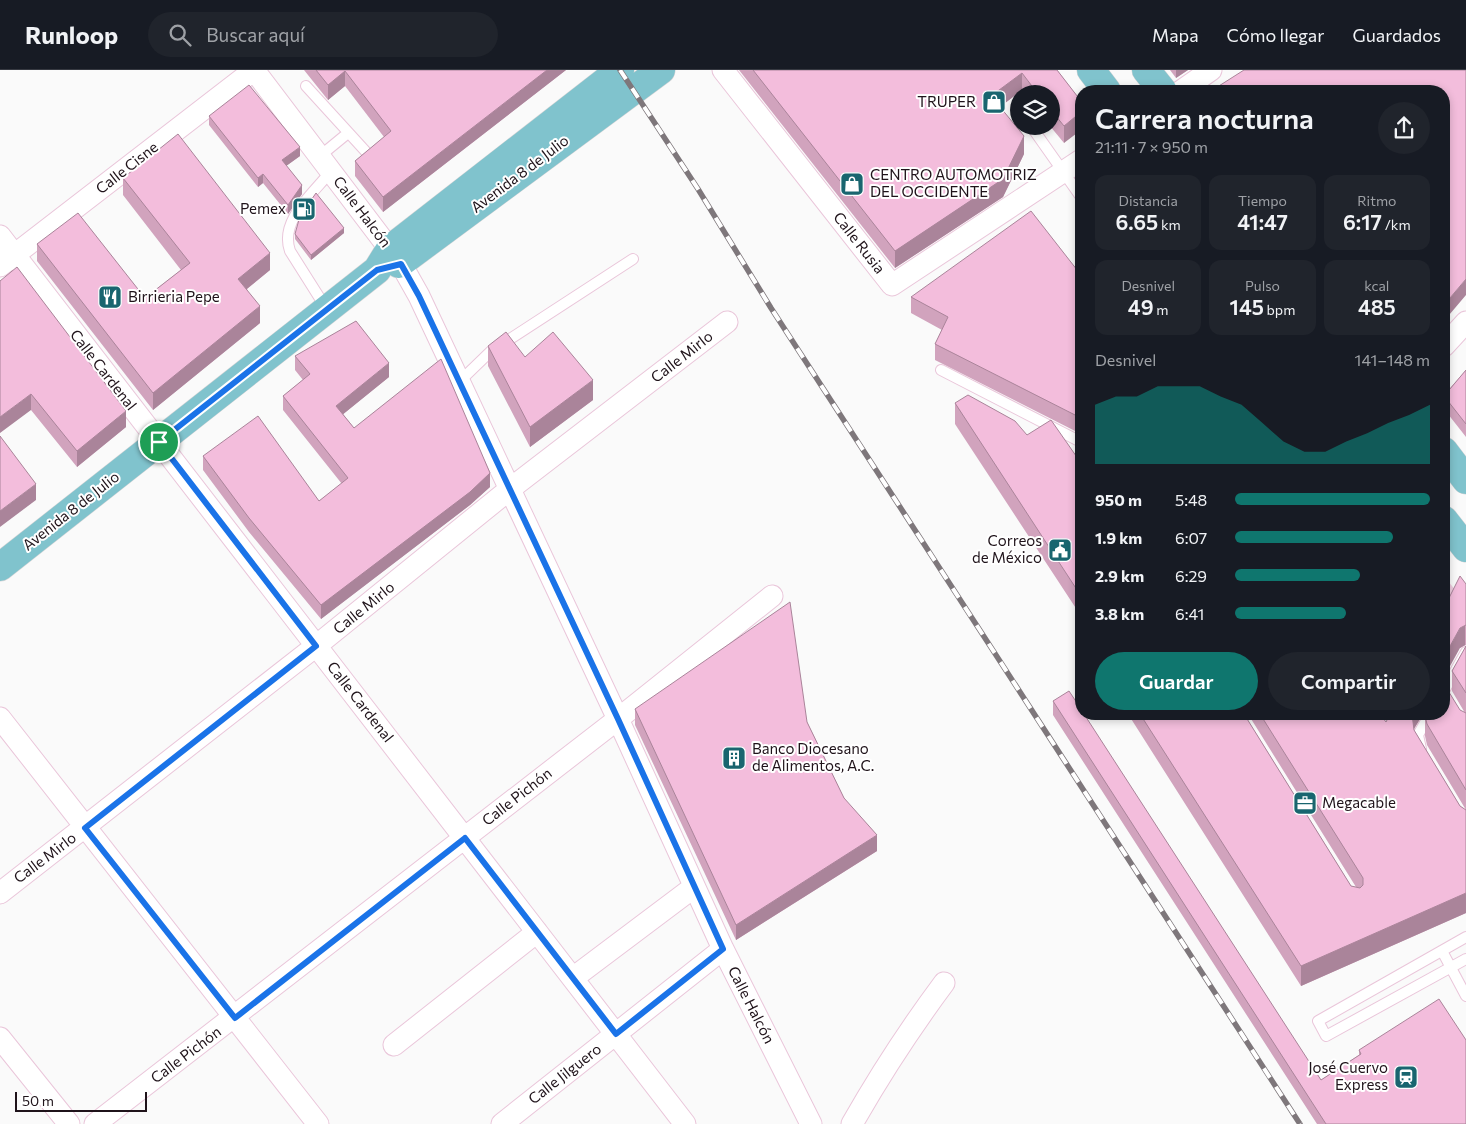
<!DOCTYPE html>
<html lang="es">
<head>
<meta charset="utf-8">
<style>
	body { margin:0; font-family:Commissioner,sans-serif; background:#20242c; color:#f1f3f6; height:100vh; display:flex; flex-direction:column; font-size:19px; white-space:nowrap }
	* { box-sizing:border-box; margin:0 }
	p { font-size:16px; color:#9ea1a6 }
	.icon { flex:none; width:28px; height:28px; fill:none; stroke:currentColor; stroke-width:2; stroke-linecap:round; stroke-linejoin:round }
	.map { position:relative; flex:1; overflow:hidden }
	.panel { position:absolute; left:1075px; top:15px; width:375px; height:635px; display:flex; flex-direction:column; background:#171b24; border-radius:20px; box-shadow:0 2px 8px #0003 }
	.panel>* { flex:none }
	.buttons { position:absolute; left:1010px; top:15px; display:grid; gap:10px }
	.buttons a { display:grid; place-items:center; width:50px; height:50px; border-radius:50%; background:#171b24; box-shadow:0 2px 8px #0003; font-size:25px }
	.scale { position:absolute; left:15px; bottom:12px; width:132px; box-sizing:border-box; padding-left:5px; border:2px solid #1f131a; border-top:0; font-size:14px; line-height:18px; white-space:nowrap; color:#1f131a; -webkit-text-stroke:4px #fff; paint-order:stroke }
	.pin { position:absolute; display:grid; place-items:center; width:42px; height:42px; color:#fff; margin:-21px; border:2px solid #fff; border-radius:50%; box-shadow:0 1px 5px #0007 }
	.round { display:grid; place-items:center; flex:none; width:52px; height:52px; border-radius:26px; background:#20242c }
	.headline { display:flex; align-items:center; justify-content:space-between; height:85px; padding:0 20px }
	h1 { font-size:28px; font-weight:600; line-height:38px }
	.figures { display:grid; grid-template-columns:repeat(3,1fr); gap:8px; height:85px; padding:5px 20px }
	.figures div { display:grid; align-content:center; border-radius:12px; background:#20242c; text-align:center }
	.figures b { font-size:21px; font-weight:600 }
	.figures small { font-size:14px; font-weight:400 }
	.figures p { font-size:14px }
	.chart { height:140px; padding:10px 20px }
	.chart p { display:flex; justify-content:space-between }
	.chart svg { width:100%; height:90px; margin-top:5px; fill:#0f766e; opacity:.7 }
	.primary-button { display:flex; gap:10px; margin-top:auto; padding:10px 20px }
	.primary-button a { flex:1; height:58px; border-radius:30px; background:#0f766e; color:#fff; font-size:20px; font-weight:600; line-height:58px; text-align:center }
	.primary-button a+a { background:#20242c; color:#f1f3f6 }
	ul { padding:0 20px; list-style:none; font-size:16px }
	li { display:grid; grid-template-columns:80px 60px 1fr; align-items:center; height:38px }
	li i { height:12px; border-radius:6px; background:#0f766e }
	header { display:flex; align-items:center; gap:30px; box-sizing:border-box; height:70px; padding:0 25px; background:#171b24; border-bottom:1px solid #363941 }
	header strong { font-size:24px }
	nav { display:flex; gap:28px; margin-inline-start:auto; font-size:18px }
	.search { width:350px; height:45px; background:#20242c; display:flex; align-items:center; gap:12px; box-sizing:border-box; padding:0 18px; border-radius:28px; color:#9ea1a6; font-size:19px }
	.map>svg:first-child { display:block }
	.green { fill:#efcde0 }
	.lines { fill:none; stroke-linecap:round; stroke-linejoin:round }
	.lane-casing { stroke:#eac6da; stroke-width:12 }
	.street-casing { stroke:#eac6da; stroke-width:23 }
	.primary-casing { stroke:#d7d5d6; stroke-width:29 }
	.lane { stroke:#fff; stroke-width:10 }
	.street { stroke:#fff; stroke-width:21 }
	.primary { stroke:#80c3cd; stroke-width:28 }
	.rail-casing { stroke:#7e777b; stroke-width:5.5 }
	.rail { stroke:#fff; stroke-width:4; stroke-dasharray:11; stroke-linecap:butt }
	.wall { fill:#d1a3bd }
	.shaded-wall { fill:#aa849a }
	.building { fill:#f3bddc; stroke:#aa849a }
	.route-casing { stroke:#fff; stroke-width:10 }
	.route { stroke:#1a73e8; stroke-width:6 }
	.labels { text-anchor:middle; stroke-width:4; stroke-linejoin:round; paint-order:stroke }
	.poi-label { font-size:15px; fill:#1f131a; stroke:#fff; text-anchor:end }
	.street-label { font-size:15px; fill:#1f131a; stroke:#fff }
</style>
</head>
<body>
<header>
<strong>Runloop</strong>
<div class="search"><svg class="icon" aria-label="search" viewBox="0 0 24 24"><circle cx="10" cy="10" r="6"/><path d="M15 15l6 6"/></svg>Buscar aquí</div>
<nav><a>Mapa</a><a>Cómo llegar</a><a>Guardados</a></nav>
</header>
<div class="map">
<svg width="1466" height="1054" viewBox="0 0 1466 1054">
	<rect width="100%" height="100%" fill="#fafafa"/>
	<path class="green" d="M1444,506L1460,526L1444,558Z"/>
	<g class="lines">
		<g class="lane-casing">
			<path id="lane" d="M306,16L368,84
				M1018,37L1019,39
				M1031,56L1081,127
				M320,86L348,63
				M326,238L290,181C279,150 314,123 331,101
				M941,300L1081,372
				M459,312L490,282L633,189
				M1444,621L1466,582
				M1421,679L1418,665L1430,644
				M1466,867L1318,951L1326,966L1466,889
				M1442,881L1466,926"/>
		</g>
		<g class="street-casing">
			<path id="street" d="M254,0L401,194L419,226L618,649L723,879L811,1054
				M723,0L892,215L1081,90
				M1181,21L1211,0
				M0,166L685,1054
				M0,196L254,0
				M1444,276L1466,252
				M0,648L318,1054
				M0,823L316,576L510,419L727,252
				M573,908L694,817
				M0,968L69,1054
				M394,975L537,862
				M95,1054L618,649L772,526
				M502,1054L723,879
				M852,1054C881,1003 909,960 944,913"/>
		</g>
		<g class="primary-casing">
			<path id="primary" d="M1091,0L1107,21
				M1146,0L1163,21
				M399,194L661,0
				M1444,381L1466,410
				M1444,450L1466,478
				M0,497L377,200L390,179L620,0"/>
		</g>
		<use href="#lane" class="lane"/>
		<use href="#street" class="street"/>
		<use href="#primary" class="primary"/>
		<g class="rail-casing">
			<path id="rail" d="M620,0L698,119L771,238L1300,1054"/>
		</g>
		<use href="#rail" class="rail"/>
	</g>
	<path class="wall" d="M304,0H566L383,142L355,106V91L384,67L345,16L328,30Z
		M739,0H1057L1081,31L1064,73L1050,56H1051V24H1024L1022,20L1000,37L1024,84L1003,127L895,198Z
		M1170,0H1188L1176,8Z
		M209,46L300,86L286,96L302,124L288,144L263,113L258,117L209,55Z
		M123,108L270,200L247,219L260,253L153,340L37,191V174L145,228L181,200L123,125Z
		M344,163L311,190L295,169V164Z
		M1081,205V364L935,290V274L942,260L911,243V227Z
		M0,211L126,357L77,397L31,340Z
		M488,276L525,287L593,330L530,377L488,296Z
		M295,286L389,307L343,344L354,358L490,417L470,435L321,549L249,462L203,400V386L319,431L342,414L283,340V326L303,310L295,300Z
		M1466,300V367L1444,339V325Z
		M955,333L1027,365L1081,393V546L955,354Z
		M1466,514V575L1460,578Z
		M1466,576V843L1301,916L1128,644H1244L1351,816L1356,817L1248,644H1380L1386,652L1390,644H1423L1414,659V660L1460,736L1466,740L1427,675L1425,666V646L1460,640L1465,643L1452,621V601Z
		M1053,631L1321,1010L1359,985V980L1466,1054H1317L1053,645Z
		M635,639L807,652L844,728L877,781L736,870L635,655Z"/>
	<path class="shaded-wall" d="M547,0H566L383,142V127Z
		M1176,0H1188L1176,8Z
		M345,1V16L328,30V15Z
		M1022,3V20L991,44V26Z
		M1081,42V60L1064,73V56Z
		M1024,66V84L1003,127L895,198V181Z
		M300,77V86L282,99V90Z
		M263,104V113L258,117V108Z
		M302,115V124L288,144V135Z
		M344,158V163L311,190V185Z
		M270,183V200L238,226V209Z
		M1466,209V225L1444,251V235Z
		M260,236V253L153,340V323Z
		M389,293V307L336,350V336Z
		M593,310V330L530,377V357Z
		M31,324V340L0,363V347Z
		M126,341V357L77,397V381Z
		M490,403V417L470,435L321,549V535Z
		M36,414V430L0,457V441Z
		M1465,555V575L1460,578L1444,607V587L1460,558Z
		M1412,644H1423L1412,662Z
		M877,765V781L736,870V855Z
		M1466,823V843L1301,916V896Z"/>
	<path class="building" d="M316,0H547L383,127L355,91L391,61L345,1L328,15Z
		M753,0H1057L1081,31V42L1064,56L1051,40V24H1038L1022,3L991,26L1024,66L1003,109L895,181Z
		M1244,0H1466V209L1444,235V21H1211Z
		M249,15L300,77L282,90L302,115L288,135L263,104L258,108L209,46Z
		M178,64L270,183L238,209L260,236L153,323L37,174L78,143L145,228L190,193L123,108Z
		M316,123L344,158L311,185L295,164L300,146Z
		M1031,141L1081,205V348L935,274L948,247L911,227Z
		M17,197L126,341L77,381L31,324L0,347V211Z
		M356,251L389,293L336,336L354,358L441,289L490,403L470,422L321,535L249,448L203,386L258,346L319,431L348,408L283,326L310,304L295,286Z
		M506,262L525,287L553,262L593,310L530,357L488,276Z
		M1466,300V354L1444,326Z
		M968,325L1015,351L1027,365L1051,350L1081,393V526L955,333Z
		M0,366L36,414L0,441Z
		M1460,506L1466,514V555L1460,558L1444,587V538Z
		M790,532L807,652L844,728L877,765L736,855L635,639Z
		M1466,576V623L1452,601Z
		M1444,614L1460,640L1466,643V720L1427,654L1425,646L1426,644H1444Z
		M1069,621L1081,639V644H1084L1321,1010L1361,984L1359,980L1439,929L1466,970V1054H1326L1053,631Z
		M1140,644H1244L1351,816L1360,818L1363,815V808L1260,644H1380L1386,652L1390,644H1412L1414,660L1460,736L1466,740V823L1301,896Z"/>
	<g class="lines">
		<g class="route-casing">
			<path id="route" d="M401,194L419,226L618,649L723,879L616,964L465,768L235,948L85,758L316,576L159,372L377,200Z"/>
		</g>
		<use href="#route" class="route"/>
	</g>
	<defs>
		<g id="shop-square" transform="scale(1.25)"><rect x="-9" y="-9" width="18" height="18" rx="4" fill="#19656f" stroke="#fff"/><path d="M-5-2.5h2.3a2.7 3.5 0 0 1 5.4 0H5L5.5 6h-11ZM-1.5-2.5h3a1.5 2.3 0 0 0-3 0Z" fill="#fff"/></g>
		<g id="fuel-square" transform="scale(1.25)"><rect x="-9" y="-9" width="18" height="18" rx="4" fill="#19656f" stroke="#fff"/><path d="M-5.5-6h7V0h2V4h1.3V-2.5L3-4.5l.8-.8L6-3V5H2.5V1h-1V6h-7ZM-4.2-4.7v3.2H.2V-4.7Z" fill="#fff"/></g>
		<g id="restaurant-square" transform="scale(1.25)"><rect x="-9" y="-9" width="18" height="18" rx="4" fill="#19656f" stroke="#fff"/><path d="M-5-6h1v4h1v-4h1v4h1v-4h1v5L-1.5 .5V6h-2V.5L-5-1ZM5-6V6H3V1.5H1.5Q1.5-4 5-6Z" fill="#fff"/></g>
		<g id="civic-square" transform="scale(1.25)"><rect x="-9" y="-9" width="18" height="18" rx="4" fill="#19656f" stroke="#fff"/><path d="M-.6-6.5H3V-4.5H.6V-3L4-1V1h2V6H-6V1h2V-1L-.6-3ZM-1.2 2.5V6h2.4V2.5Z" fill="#fff"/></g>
		<g id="building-square" transform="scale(1.25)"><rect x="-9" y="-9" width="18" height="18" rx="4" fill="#19656f" stroke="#fff"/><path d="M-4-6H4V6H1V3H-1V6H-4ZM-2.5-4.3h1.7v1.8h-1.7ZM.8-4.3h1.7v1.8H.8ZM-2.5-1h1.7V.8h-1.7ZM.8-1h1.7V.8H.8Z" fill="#fff"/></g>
		<g id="office-square" transform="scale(1.25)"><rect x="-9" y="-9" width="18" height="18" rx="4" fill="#19656f" stroke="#fff"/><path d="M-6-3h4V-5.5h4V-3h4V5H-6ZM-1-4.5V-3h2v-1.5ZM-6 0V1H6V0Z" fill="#fff"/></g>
		<g id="station-square" transform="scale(1.25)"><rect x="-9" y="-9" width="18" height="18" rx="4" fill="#19656f" stroke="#fff"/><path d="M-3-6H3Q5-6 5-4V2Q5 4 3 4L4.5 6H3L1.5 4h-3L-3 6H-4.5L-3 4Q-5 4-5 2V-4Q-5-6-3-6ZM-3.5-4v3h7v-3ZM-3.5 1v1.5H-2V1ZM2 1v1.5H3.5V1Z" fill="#fff"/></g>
	</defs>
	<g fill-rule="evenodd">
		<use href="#shop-square" x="994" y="32"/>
		<use href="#shop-square" x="852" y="114"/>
		<use href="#fuel-square" x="304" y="139"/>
		<use href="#restaurant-square" x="110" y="227"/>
		<use href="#civic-square" x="1060" y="480"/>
		<use href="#building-square" x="734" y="688"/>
		<use href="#office-square" x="1305" y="733"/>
		<use href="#station-square" x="1406" y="1007"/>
	</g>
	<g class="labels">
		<g class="poi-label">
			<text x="976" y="37">TRUPER</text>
			<text x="870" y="110" text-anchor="start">CENTRO AUTOMOTRIZ<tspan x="870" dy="17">DEL OCCIDENTE</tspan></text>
			<text x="286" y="144">Pemex</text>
			<text x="128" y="232" text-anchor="start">Birrieria Pepe</text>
			<text x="1042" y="476">Correos<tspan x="1042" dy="17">de México</tspan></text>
			<text x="752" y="684" text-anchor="start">Banco Diocesano<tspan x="752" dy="17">de Alimentos, A.C.</tspan></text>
			<text x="1322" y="738" text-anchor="start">Megacable</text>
			<text x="1388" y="1003">José Cuervo<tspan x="1388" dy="17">Express</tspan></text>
		</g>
		<g class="street-label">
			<text transform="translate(127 98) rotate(-38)" y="5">Calle Cisne</text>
			<text transform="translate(520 104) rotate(-37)" y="5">Avenida 8 de Julio</text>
			<text transform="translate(362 142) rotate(53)" y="5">Calle Halcón</text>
			<text transform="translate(859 173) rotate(52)" y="5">Calle Rusia</text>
			<text transform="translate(682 287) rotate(-38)" y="5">Calle Mirlo</text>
			<text transform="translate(103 300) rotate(52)" y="5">Calle Cardenal</text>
			<text transform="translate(71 441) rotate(-38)" y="5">Avenida 8 de Julio</text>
			<text transform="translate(364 538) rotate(-39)" y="5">Calle Mirlo</text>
			<text transform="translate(360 632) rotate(52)" y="5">Calle Cardenal</text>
			<text transform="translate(517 727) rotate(-38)" y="5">Calle Pichón</text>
			<text transform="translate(45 788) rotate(-37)" y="5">Calle Mirlo</text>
			<text transform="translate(751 935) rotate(63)" y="5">Calle Halcón</text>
			<text transform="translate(186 985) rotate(-37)" y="5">Calle Pichón</text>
			<text transform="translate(565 1004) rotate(-38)" y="5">Calle Jilguero</text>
		</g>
	</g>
</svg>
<div class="buttons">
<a><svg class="icon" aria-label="layers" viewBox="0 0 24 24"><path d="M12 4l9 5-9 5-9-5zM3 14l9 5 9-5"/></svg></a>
</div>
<div class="scale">50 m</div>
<div class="pin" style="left:159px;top:372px;background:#1e9e55"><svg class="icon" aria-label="arrive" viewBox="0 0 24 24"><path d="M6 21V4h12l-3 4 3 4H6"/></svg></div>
<section class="panel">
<div class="headline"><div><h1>Carrera nocturna</h1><p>21:11 · 7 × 950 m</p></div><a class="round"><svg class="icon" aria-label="share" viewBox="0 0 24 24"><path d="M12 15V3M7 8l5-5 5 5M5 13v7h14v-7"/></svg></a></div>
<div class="figures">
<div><p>Distancia</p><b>6.65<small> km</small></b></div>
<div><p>Tiempo</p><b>41:47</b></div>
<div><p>Ritmo</p><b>6:17<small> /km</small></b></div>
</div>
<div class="figures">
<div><p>Desnivel</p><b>49<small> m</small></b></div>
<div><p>Pulso</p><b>145<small> bpm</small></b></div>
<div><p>kcal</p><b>485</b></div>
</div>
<div class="chart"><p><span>Desnivel</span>141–148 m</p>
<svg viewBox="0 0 160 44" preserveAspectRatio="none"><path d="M0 44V15L10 11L20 11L30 6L40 6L50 6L60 11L70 15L80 24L90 33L100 38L110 38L120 33L130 29L140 24L150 20L160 15V44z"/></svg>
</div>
<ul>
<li><b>950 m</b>5:48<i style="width:100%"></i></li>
<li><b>1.9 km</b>6:07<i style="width:81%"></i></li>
<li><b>2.9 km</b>6:29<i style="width:64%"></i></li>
<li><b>3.8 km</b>6:41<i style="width:57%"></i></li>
</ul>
<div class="primary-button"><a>Guardar</a><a>Compartir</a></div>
</section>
</div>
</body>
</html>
